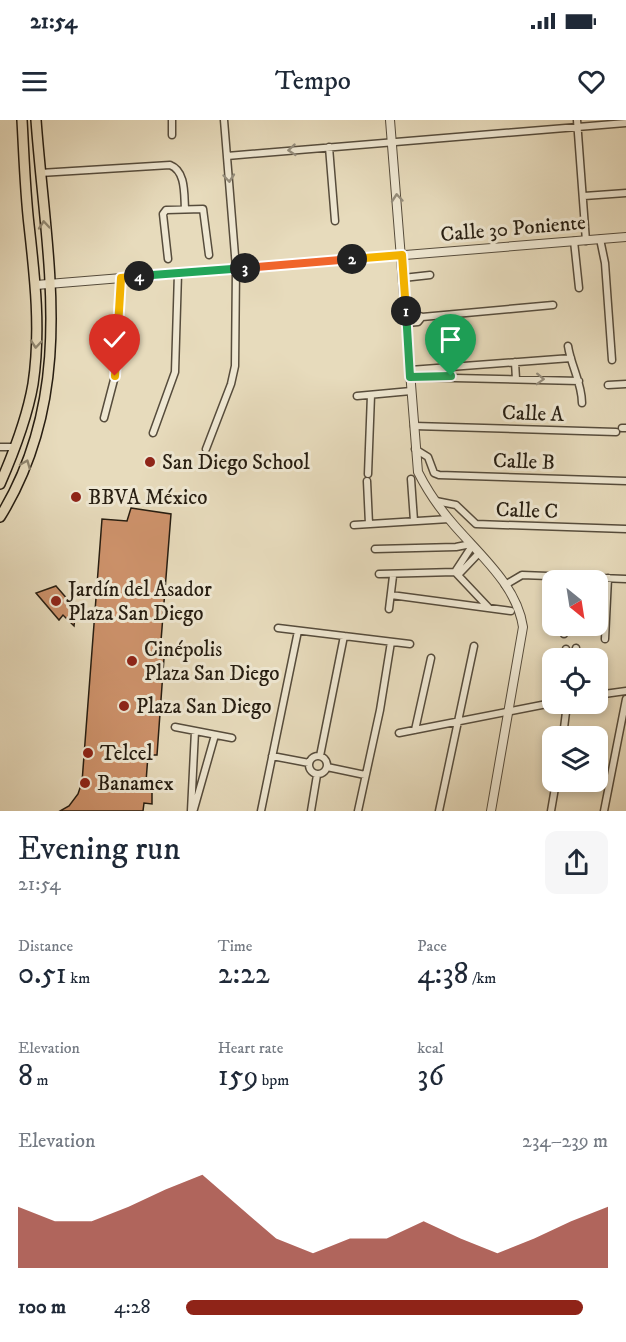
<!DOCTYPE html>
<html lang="en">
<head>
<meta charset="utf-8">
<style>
	body { margin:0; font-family:"IM FELL DW Pica",serif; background:#f6f6f7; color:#1f2937; height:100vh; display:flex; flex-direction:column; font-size:22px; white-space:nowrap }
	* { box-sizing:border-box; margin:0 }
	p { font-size:20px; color:#747a83 }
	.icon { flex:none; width:33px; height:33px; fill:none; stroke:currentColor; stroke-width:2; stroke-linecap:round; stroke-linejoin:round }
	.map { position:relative; height:691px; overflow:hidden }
	.details { display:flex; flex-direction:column; background:#fff; flex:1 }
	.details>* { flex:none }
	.needle { width:39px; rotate:150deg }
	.fabs { position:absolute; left:542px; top:450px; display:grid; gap:12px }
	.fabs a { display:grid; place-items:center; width:66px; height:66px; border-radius:12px; background:#fff; box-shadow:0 3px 9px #0003; font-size:30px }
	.pin { position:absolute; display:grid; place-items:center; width:51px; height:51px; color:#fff; margin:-62px -26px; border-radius:50% 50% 50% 0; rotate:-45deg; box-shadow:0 0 6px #0007 }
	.pin .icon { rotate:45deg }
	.km { position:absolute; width:30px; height:30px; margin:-15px; border-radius:50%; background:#222; color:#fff; font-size:16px; line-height:30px; text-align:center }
	.round { display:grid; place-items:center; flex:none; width:63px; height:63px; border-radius:12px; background:#f6f6f7 }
	.overview { display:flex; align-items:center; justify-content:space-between; height:102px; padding:0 18px }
	h1 { font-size:33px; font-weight:600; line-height:45px }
	.figures { display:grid; grid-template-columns:repeat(3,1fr); gap:9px; height:102px; padding:6px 18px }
	.figures div { display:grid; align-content:center }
	.figures b { font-size:30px; font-weight:600 }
	.figures small { font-size:16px; font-weight:400 }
	.figures p { font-size:16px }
	.chart { height:168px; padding:12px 18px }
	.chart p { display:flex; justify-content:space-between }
	.chart svg { width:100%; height:108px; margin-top:6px; fill:#8f2418; opacity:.7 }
	ul { padding:0 18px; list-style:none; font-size:20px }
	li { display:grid; grid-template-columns:96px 72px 1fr; align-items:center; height:45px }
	li i { height:15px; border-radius:8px; background:#8f2418 }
	.status { display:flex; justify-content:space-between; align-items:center; height:42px; padding:0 30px; background:#fff; direction:ltr }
	.status svg { height:16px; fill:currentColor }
	header { display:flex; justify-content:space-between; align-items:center; height:78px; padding:0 18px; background:#fff; font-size:27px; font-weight:600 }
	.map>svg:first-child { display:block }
	.building { fill:#cd926b; stroke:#261d11; stroke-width:1.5 }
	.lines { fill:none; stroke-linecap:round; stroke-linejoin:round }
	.minor-casing { stroke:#564c3c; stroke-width:9 }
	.tertiary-casing { stroke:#564c3c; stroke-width:10 }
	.primary-casing { stroke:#261d11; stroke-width:12 }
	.minor { stroke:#efe8d3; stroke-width:6 }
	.tertiary { stroke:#efe8d3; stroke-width:8 }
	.primary { stroke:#e7dbbc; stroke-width:9 }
	.oneway { stroke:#958d7c }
	.oneway2 { stroke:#90866f }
	.split-1-casing { stroke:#fff; stroke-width:12 }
	.split-2-casing { stroke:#fff; stroke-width:12 }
	.split-3-casing { stroke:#fff; stroke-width:12 }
	.split-4-casing { stroke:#fff; stroke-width:12 }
	.split-5-casing { stroke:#fff; stroke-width:12 }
	.split-1 { stroke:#22a559; stroke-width:8 }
	.split-2 { stroke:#f5b400; stroke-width:8 }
	.split-3 { stroke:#f0652b; stroke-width:8 }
	.split-4 { stroke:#22a559; stroke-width:8 }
	.split-5 { stroke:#f5b400; stroke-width:8 }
	.poi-dot { fill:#8f2418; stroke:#efe8d3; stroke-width:2 }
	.labels { text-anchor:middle; stroke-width:6; stroke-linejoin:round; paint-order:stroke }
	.street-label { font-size:21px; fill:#261d11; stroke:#efe8d3 }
	.poi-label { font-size:21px; fill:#261d11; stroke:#efe8d3; text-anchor:start }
</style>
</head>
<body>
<div class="status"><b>21:54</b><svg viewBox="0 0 49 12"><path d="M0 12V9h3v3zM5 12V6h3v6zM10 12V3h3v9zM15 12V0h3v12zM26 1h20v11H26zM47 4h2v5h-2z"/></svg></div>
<header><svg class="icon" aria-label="menu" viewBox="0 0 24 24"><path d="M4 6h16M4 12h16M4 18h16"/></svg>Tempo<svg class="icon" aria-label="heart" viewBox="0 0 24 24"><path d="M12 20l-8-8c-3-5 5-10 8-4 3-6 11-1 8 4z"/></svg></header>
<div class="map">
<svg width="626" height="691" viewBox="0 0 626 691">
	<rect width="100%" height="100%" fill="#e7dbbc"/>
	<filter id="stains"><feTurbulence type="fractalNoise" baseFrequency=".00333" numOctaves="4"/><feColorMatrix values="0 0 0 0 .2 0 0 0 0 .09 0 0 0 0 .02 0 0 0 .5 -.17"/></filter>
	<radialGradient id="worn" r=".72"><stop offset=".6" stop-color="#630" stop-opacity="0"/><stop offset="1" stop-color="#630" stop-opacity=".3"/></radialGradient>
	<path class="building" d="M131,388L171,394L161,521L164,538L157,635H148L146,662L152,670V684L144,683L143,691H60L69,686L78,674L82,662L102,399L127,401Z
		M56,466L76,489L74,506L63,495L59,500L36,473Z"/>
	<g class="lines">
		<g class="minor-casing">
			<path id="minor" d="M172,0V15
				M577,0L586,121
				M329,27L335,101
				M227,36L626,3
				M40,53L170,45C186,51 184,74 185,89
				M584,76L626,73
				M600,119L605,143L612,240
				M574,121L579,168
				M168,139L163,94L166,90L203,89L209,135
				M403,158L430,155
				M406,195H417L422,197L553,185
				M407,203L418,202L422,197
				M568,226C571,246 582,263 582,283
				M515,242L516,259
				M410,250L571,238
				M410,257L579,261
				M608,265L626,264
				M357,276L411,271
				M104,298L115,256L121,158
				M414,306L616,312
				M622,308H626
				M153,313L175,252L178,153
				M0,327H16
				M206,329L231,264L235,246L236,148L224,0
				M415,329L428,337L434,353L439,355L626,361
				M368,354L371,275
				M411,359L414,401
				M367,361L369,404
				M436,381L456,385L476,404L626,409
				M354,405L449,399
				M375,429L456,427L471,424
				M455,452L472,426
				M379,454L455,452L489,488
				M459,454L479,433
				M505,465L522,455L626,459
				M391,475L511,491
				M389,489L393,456
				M278,508L410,524
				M564,514V506
				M605,519L608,458
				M565,538L566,529
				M574,538L576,528
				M597,575L626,571
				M175,607L232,618
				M415,610L431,538
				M399,613L552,583
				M563,616L567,584
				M309 645a9 9 0 1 1 18 0a9 9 0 1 1-18 0Z
				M272,636L309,643
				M320,636L344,516
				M327,647L365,655
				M194,689L215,615
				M191,691L195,611
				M261,691L298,511
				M311,691L317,655
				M358,691L380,590L391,522
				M439,691L474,526
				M551,691L556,662
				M604,691L626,579"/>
		</g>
		<g class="tertiary-casing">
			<path id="tertiary" d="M390,0L418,352C427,370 440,389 454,405C480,435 517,466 523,507L491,691
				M36,165L626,117"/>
		</g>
		<g class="primary-casing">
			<path id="primary" d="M0,364C14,332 27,299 33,264C41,211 35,158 29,105C25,70 24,35 22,0
				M0,397C78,271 46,138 36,0"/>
		</g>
		<use href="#minor" class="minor"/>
		<use href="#tertiary" class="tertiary"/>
		<use href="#primary" class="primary"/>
	</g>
	<defs><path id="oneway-chevron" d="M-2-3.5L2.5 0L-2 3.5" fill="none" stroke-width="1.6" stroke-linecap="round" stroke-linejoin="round" transform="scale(1.5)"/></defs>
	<g class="oneway">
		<use href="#oneway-chevron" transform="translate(292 30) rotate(175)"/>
		<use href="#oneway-chevron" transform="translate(229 58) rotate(85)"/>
		<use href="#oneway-chevron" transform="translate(397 78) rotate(-95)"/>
		<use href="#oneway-chevron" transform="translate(540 259) rotate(2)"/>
	</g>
	<g class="oneway2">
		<use href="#oneway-chevron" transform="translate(44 105) rotate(-95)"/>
		<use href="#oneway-chevron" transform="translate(36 224) rotate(95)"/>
		<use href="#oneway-chevron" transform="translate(26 344) rotate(-68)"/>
	</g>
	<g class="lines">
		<g class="split-1-casing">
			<path id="split-1" d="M406,191L410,257L451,256"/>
		</g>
		<g class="split-2-casing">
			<path id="split-2" d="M352,139L402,135L406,191"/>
		</g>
		<g class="split-3-casing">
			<path id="split-3" d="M245,148L352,139"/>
		</g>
		<g class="split-4-casing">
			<path id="split-4" d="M139,156L245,148"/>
		</g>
		<g class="split-5-casing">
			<path id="split-5" d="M115,256L121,158L139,156"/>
		</g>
		<use href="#split-1" class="split-1"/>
		<use href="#split-2" class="split-2"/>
		<use href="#split-3" class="split-3"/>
		<use href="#split-4" class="split-4"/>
		<use href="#split-5" class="split-5"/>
	</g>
	<g class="poi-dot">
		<circle cx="150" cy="342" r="6"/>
		<circle cx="76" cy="377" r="6"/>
		<circle cx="56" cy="481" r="6"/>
		<circle cx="132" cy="541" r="6"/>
		<circle cx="124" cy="586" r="6"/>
		<circle cx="88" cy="633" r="6"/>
		<circle cx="85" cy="663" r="6"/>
	</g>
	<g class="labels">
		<g class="street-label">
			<text transform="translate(513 108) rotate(-5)" y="7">Calle 30 Poniente</text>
			<text transform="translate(533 293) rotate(2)" y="7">Calle A</text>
			<text transform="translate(524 341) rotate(2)" y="7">Calle B</text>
			<text transform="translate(527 390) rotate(2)" y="7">Calle C</text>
		</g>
		<g class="poi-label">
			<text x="162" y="349">San Diego School</text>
			<text x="88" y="384">BBVA México</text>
			<text x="68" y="476">Jardín del Asador<tspan x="68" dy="24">Plaza San Diego</tspan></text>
			<text x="144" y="536">Cinépolis<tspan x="144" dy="24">Plaza San Diego</tspan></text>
			<text x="136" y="593">Plaza San Diego</text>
			<text x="100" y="640">Telcel</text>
			<text x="97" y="670">Banamex</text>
		</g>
	</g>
	<rect width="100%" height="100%" filter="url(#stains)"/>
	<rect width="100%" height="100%" fill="url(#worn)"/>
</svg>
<div class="fabs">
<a><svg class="needle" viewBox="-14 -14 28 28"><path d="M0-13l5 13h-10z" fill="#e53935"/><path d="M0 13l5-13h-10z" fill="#747a83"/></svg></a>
<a><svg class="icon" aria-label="locate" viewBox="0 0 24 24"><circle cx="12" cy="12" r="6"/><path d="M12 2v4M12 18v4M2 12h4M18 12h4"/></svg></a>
<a><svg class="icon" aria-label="layers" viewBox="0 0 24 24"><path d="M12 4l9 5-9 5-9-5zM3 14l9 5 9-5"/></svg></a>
</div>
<div class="pin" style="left:451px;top:256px;background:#1e9e55"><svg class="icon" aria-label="arrive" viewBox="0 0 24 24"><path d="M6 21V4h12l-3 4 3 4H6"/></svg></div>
<div class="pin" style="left:115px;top:256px;background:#d93025"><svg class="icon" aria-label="check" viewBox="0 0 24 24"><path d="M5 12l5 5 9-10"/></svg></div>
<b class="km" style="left:406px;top:191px">1</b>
<b class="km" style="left:352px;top:139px">2</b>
<b class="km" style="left:245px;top:148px">3</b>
<b class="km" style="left:139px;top:156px">4</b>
</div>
<section class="details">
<div class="overview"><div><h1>Evening run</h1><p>21:54</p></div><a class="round"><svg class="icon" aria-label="share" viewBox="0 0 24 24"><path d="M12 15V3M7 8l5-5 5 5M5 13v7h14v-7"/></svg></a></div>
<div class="figures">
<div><p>Distance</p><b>0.51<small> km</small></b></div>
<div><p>Time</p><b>2:22</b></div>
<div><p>Pace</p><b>4:38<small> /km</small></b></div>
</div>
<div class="figures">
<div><p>Elevation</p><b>8<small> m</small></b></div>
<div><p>Heart rate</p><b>159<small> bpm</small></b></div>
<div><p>kcal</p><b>36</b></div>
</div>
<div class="chart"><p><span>Elevation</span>234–239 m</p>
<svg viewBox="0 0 160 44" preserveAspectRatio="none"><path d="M0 44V19L10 25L20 25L30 19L40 12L50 6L60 19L70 32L80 38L90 32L100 32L110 25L120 32L130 38L140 32L150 25L160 19V44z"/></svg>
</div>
<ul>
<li><b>100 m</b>4:28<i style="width:94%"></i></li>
</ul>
</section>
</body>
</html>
